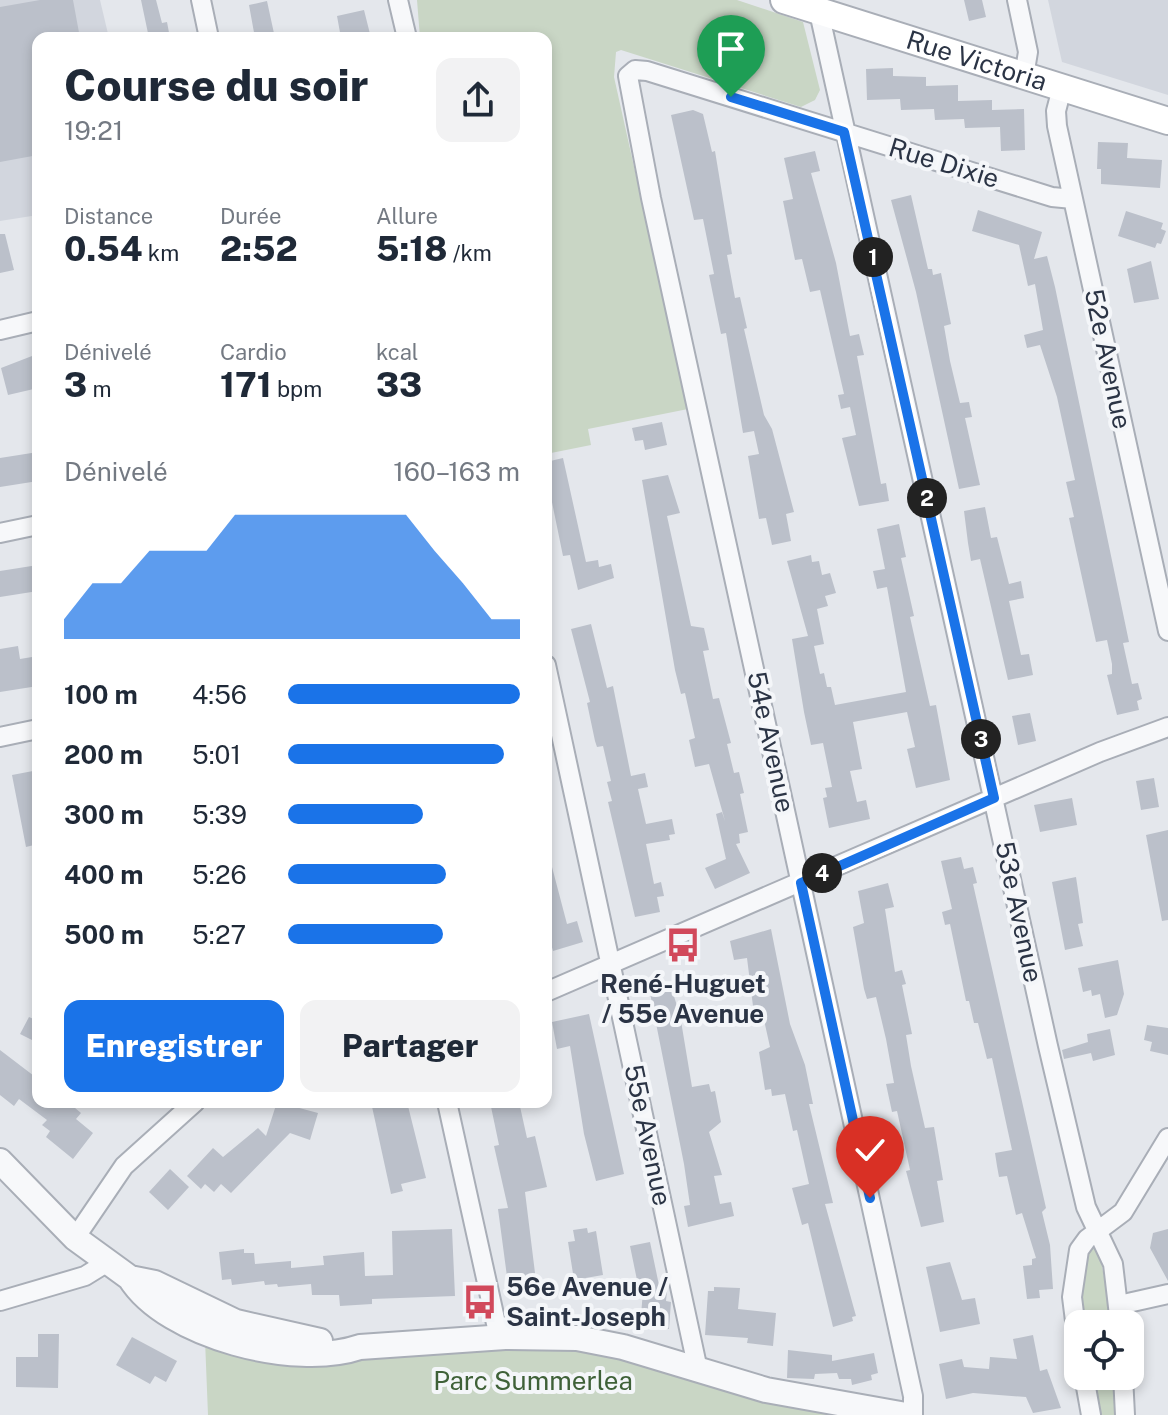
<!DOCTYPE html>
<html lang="fr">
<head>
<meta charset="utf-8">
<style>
	body { margin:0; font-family:"Public Sans",sans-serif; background:#f2f2f3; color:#1f2937; height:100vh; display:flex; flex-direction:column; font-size:30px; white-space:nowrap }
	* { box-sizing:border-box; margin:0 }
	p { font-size:26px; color:#747a83 }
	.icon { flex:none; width:44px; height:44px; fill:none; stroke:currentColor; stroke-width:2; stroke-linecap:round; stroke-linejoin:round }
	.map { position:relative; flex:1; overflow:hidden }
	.side { position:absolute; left:32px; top:32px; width:520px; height:1076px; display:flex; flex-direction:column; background:#fff; border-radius:16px; box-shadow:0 4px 12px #0003 }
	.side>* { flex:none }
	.fabs { position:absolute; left:1064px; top:1310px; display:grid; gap:16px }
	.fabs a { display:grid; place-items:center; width:80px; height:80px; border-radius:16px; background:#fff; box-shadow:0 4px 12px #0003; font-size:40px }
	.pin { position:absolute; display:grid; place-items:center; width:68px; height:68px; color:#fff; margin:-82px -34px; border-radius:50% 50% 50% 0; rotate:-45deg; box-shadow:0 0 8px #0007 }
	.pin .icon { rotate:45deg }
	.km { position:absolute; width:40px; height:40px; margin:-20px; border-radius:50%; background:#222; color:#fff; font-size:22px; line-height:40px; text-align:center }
	.round { display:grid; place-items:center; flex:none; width:84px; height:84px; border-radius:16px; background:#f2f2f3 }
	.headline { display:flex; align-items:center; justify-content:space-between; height:136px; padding:0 32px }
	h1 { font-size:44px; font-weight:800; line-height:60px }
	.stats { display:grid; grid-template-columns:repeat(3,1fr); gap:12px; height:136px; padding:8px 32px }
	.stats div { display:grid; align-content:center }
	.stats b { font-size:34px; font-weight:800 }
	.stats small { font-size:22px; font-weight:400 }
	.stats p { font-size:22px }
	.chart { height:224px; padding:16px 32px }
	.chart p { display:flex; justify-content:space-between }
	.chart svg { width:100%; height:144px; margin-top:8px; fill:#1a73e8; opacity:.7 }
	.action { display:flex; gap:16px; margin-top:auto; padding:16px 32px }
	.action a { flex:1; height:92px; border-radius:16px; background:#1a73e8; color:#fff; font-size:32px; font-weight:800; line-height:92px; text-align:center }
	.action a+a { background:#f2f2f3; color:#1f2937 }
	ul { padding:0 32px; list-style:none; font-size:26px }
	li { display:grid; grid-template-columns:128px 96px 1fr; align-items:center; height:60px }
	li i { height:20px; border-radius:10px; background:#1a73e8 }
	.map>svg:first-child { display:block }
	.built { fill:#d2d6de }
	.green { fill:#c9d6c5 }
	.building { fill:#bbc0ca }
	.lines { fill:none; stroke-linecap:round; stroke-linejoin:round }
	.minor-casing { stroke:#a9aeb7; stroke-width:22 }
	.tertiary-casing { stroke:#a9aeb7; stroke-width:28 }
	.secondary-casing { stroke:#a9aeb7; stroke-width:30 }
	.minor { stroke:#f7f8fa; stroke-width:18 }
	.tertiary { stroke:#f7f8fa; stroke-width:24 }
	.secondary { stroke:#fff; stroke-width:26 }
	.route-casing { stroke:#fff; stroke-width:16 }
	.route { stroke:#1a73e8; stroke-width:10 }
	.labels { text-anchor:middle; stroke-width:8; stroke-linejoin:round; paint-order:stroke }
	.street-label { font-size:26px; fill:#2b3445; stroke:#f4f6f9 }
	.poi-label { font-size:26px; font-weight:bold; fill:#2b3445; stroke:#f4f6f9 }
	.park-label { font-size:26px; fill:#3f6138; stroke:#f4f6f9 }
</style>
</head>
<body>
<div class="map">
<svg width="1168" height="1415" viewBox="0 0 1168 1415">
	<rect width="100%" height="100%" fill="#e4e7ec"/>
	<path class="built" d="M0,0H100L109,38H38V215L0,221Z
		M1048,0H1168V95L1062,62Z"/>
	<path class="green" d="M417,0H737L803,22L820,90L815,100L801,107L621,50L616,52L614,77L688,409L588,429L591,445L546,454V38H420Z
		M1093,1248L1100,1256L1113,1324H1080L1078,1297L1089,1249Z
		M205,1340L582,1349L839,1415H208Z
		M1088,1376H1115L1116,1415H1097Z"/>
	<path class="building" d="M40,0H73L80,38H38V155L0,162V7Z
		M141,0H156L162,23L167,22L170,38H149Z
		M964,0H982L986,17L969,21Z
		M267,1L275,38H255L249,5Z
		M364,10L371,38H341L337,16Z
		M893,68V76L926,77V86L958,85V101L992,100V110L1024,109L1025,150L1001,151L1000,127L965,128L964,119L935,120L934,109L901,110L900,99L867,100L866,69Z
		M693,110L703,114L712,152L715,151L732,254L727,255L735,298L740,297L747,328L744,329L764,415L772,429L794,512L786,514L791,541L772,545L766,518L759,519L748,456L759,454L754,431L743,433L726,333L721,334L709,275L714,274L703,219L694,220L671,115Z
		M1098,142L1128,143L1127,158L1162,160L1160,188L1101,184V169H1097Z
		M815,151L820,171L811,173L836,263L850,336L859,334L864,355L857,356L881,484L886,483L889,501L859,506L842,438L856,435L850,407L841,409L838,395L844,394L820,290L810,292L802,259L795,260L783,201L793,199L784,158Z
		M911,195L928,269H932L933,275L941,273L951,324L944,326L950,361L960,403L969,402L972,417L965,418L980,485L959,489L916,292L891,200Z
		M978,210L1042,232L1034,259L1047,256L1055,287L1129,642L1123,643L1132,684L1138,683L1142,699L1137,701L1139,710L1117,715L1107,675L1112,674V664L1107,640L1096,642L1069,518L1074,517L1066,482L1075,480L1057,397L1040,345L1027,348L1024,335L1043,330L1035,284L1028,286L1019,245L972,231Z
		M1126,211L1163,223L1161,229L1166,231L1161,244L1157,243L1155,248L1118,236Z
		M0,234H5L14,270L0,273Z
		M1151,261L1159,299L1134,303L1127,269Z
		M32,356L38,388L8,395L1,368Z
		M662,422L667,445L645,450L643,440L635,441L632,428Z
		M38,452V481L0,487V458Z
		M563,458L586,562L598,560L599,567L611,564L614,578L578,590L570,555L563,556L546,473V462Z
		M668,475L680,513L667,516L691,626L704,628L709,650L703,651L713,699L719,698L731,743L727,744L734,773L739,772L744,793L740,794L748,832L739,834L740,843L736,844L750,873L715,889L705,868L726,859L716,814L722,812L725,821L709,764L695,767L689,740L695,738L685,693L681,694L675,670L642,480Z
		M985,507L991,538L997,537L1009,584L1021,581L1024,598L1009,601L1021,655L1029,654L1033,675L1008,680L980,559L971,561L968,543L964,511Z
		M899,524L906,557L901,558L914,616L910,617L930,706L936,705L950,780L916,788L907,749L915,747L907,712L853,722L862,769L850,771L857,802L866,800L870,819L829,828L823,798L827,797L825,788L832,787L823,743L811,745L804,712L792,639L808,636L787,561L811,555L812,562L819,561L822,575L830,573L836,593L825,596L828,606L817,609L824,644L814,646L820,674L824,673L827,687H831L835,705L906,692L887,587L877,589L873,571L885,569L877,529Z
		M38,565V591L0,597V571Z
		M591,624L607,688L613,686L631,776L645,773L648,787L638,789L646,824L672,819L675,834L669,835L670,840L646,844L654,884L661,882L664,896L657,897L660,912L635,917L608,802L612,801L607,782L611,781L603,746L597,747L595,741L587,703L590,702L571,629Z
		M18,646L20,659L38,656V686L0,692V649Z
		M1030,713L1036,741L1018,745L1012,716Z
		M33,771L38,794V844L26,847L12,775Z
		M1154,778L1159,807L1141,810L1136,781Z
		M1072,798L1077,825L1040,832L1034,805Z
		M1168,830V920L1162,921L1146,835Z
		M961,857L964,869L973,867L977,883L973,884L1046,1208L1042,1212L1050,1245L1053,1289L1039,1290L1040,1298L1027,1299L1023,1266L1032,1265V1259L1036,1258L1022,1213L1016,1215L1007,1176L999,1177L997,1166L995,1153L1012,1150L992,1058L987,1059L978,1023H974L969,1001H966L950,924L945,925L942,912L952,909L941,861Z
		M552,867L567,924L577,921L583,942L553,951L546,926V868Z
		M1076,877L1083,923L1078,924L1083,946L1065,950L1052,882Z
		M888,883L894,907L885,909L895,972L902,970L906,984L902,985L912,1034L906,1035L911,1066L925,1128L934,1127L943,1180L937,1181L944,1222L921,1227L906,1171L910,1170L897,1111L892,1112L886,1084L894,1083L886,1039L876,997L867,999L864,989L853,927L864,923L858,891Z
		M771,929L790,1024L805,1065L813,1104H809L833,1203L825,1204L856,1316L852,1317L853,1321L833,1327L808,1223L802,1225L792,1188L809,1184L797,1130L793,1131L785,1094L772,1096L771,1089L765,1090L759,1052L770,1047L764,1020L755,1022L747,958L734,960L730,941Z
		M1118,960L1124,994L1117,1015L1105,1018L1100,994L1092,996L1091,990L1083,992L1078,968Z
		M670,984L680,1015L692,1087L709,1084L711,1092L715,1091L721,1122L709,1132L722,1175L714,1176L720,1204L731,1202L734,1216L688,1227L684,1206L690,1205L684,1164L649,988Z
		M589,1014L624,1174L596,1181L584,1134L570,1046L557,1049L552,1022Z
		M29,1017L38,1021V1043L20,1034Z
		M1147,1025L1168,1028V1055L1150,1051L1152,1042L1144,1040Z
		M1110,1029L1115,1055L1093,1061L1091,1053L1064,1059L1062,1050L1088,1042L1087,1034Z
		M0,1050L38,1079V1102H68L81,1113L76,1119L93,1133L73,1159L46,1137L50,1131L42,1125L47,1120L19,1099L14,1106L0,1095Z
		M277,1102L318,1113L310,1140L290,1133L231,1193L221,1184L214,1192L205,1184L201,1189L187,1176L213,1148L223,1157L258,1128L266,1136Z
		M371,1102H407L426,1178L401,1184L403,1191L391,1194Z
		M490,1102H519L527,1138L535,1136L547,1187L525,1192L536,1281L508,1284L498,1209L508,1208L494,1146L499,1145Z
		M170,1169L189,1187L168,1210L149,1192Z
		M587,1228L588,1233L596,1231L603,1275L574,1280L568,1242L575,1241L573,1230Z
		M452,1229L455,1296L372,1299V1304L340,1306L339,1295H312L311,1284L278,1287L277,1284L265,1285L264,1281L232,1285L231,1279L222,1280L219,1252L244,1249V1253H254L255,1264L291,1261V1268L324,1265L323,1256L364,1252L365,1276L393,1275L392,1231Z
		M1168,1229V1281L1150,1248L1153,1233Z
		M650,1242L660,1290L667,1291L666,1301L671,1302L669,1329L640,1327L644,1279L637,1280L630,1246Z
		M950,1262L962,1300L975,1298L980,1324L940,1332L926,1267Z
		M714,1287L740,1288L738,1309L776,1313L773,1346L747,1343L748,1338L705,1335L708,1291H714Z
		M38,1334H59L58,1388L16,1387V1357H38Z
		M1033,1335L1040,1371L1047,1369L1061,1408L1033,1413L1026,1397L973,1393L946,1399L939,1364L962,1359L964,1367L989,1369L990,1357L1017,1359L1013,1339Z
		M132,1337L177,1361L166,1382L155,1376L150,1384L116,1365Z
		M788,1350L832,1355V1361L874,1353L878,1373L871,1375L872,1380L852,1385L851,1379H839L837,1373L815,1374L814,1379L787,1378Z"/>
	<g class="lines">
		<g class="minor-casing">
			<path id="minor" d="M201,0L209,38
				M398,0L407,38
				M1017,0L1028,52L1024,76
				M817,3L1048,1046L1086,1207L1113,1264L1120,1324
				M1062,88L1056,111L1057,126L1168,631
				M0,330L38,321
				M0,533L38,525
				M546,665L698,1370
				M0,737L38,729
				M546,992L1100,752L1168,727
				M447,1102L499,1337
				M75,1238L124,1166L195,1102
				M0,1301L85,1276L106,1263
				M1119,1305L1168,1294
				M1078,1345L1072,1297L1079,1250L1087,1239L1123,1212L1168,1138
				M1084,1376L1091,1415
				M1123,1376L1125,1415
				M913,1415V1396L651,198L628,76L635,70L647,71L1052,197L1073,199"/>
		</g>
		<g class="tertiary-casing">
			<path id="tertiary" d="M0,1161L75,1238L130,1278L155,1283L236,1322L320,1341
				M130,1278C167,1337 296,1369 360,1347L505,1337L577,1338L623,1347L766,1390L906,1415"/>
		</g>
		<g class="secondary-casing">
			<g id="secondary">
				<path id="s1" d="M784,0L1168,121"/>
			</g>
		</g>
		<use href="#minor" class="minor"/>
		<use href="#tertiary" class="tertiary"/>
		<use href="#secondary" class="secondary"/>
	</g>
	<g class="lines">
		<g class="route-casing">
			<path id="route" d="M731,97L844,132L994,798L801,883L870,1198"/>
		</g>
		<use href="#route" class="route"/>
	</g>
	<defs>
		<g id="bus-bare" transform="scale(2.76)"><path d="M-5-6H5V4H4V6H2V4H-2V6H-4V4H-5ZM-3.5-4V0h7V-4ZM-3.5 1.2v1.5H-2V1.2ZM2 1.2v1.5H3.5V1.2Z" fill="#d1495b" stroke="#f4f6f9" stroke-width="2.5" paint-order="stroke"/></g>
	</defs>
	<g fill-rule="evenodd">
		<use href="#bus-bare" x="683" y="945"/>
		<use href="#bus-bare" x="480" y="1302"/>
	</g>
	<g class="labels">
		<g class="street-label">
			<text dy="9" stroke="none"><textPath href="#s1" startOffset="202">Rue Victoria</textPath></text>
			<text transform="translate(944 163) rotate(17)" y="9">Rue Dixie</text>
			<text transform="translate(1108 359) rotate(78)" y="9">52e Avenue</text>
			<text transform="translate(771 742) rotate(78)" y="9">54e Avenue</text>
			<text transform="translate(1019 912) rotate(78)" y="9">53e Avenue</text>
			<text transform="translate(648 1135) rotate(78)" y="9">55e Avenue</text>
		</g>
		<g class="poi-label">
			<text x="683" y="993">René-Huguet<tspan x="683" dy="30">/ 55e Avenue</tspan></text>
			<text x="506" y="1296" text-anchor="start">56e Avenue /<tspan x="506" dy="30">Saint-Joseph</tspan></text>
		</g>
		<g class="park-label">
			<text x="533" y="1390">Parc Summerlea</text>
		</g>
	</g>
</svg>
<div class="fabs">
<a><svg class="icon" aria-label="locate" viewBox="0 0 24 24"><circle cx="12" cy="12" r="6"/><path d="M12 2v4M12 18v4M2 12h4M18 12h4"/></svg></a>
</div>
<div class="pin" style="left:731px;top:97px;background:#1e9e55"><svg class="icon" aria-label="arrive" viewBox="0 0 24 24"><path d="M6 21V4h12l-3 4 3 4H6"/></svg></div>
<div class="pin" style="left:870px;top:1198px;background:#d93025"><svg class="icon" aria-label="check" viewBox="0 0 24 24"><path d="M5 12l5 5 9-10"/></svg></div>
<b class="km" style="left:873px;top:257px">1</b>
<b class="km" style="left:927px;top:498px">2</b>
<b class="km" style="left:981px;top:739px">3</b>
<b class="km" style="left:822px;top:873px">4</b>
<section class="side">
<div class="headline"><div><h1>Course du soir</h1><p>19:21</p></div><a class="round"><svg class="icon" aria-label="share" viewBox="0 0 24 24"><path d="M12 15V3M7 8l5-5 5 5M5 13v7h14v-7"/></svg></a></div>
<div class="stats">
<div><p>Distance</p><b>0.54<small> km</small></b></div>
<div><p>Durée</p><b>2:52</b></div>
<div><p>Allure</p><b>5:18<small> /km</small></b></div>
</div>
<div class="stats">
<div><p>Dénivelé</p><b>3<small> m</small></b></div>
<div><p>Cardio</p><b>171<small> bpm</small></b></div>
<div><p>kcal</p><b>33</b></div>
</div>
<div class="chart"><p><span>Dénivelé</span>160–163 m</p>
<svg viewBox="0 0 160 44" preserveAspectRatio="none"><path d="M0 44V38L10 27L20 27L30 17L40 17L50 17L60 6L70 6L80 6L90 6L100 6L110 6L120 6L130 17L140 27L150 38L160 38V44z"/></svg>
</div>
<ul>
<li><b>100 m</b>4:56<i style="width:100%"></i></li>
<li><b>200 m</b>5:01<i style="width:93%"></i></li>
<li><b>300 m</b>5:39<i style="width:58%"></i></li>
<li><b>400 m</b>5:26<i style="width:68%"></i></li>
<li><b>500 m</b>5:27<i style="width:67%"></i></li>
</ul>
<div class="action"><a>Enregistrer</a><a>Partager</a></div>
</section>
</div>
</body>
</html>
